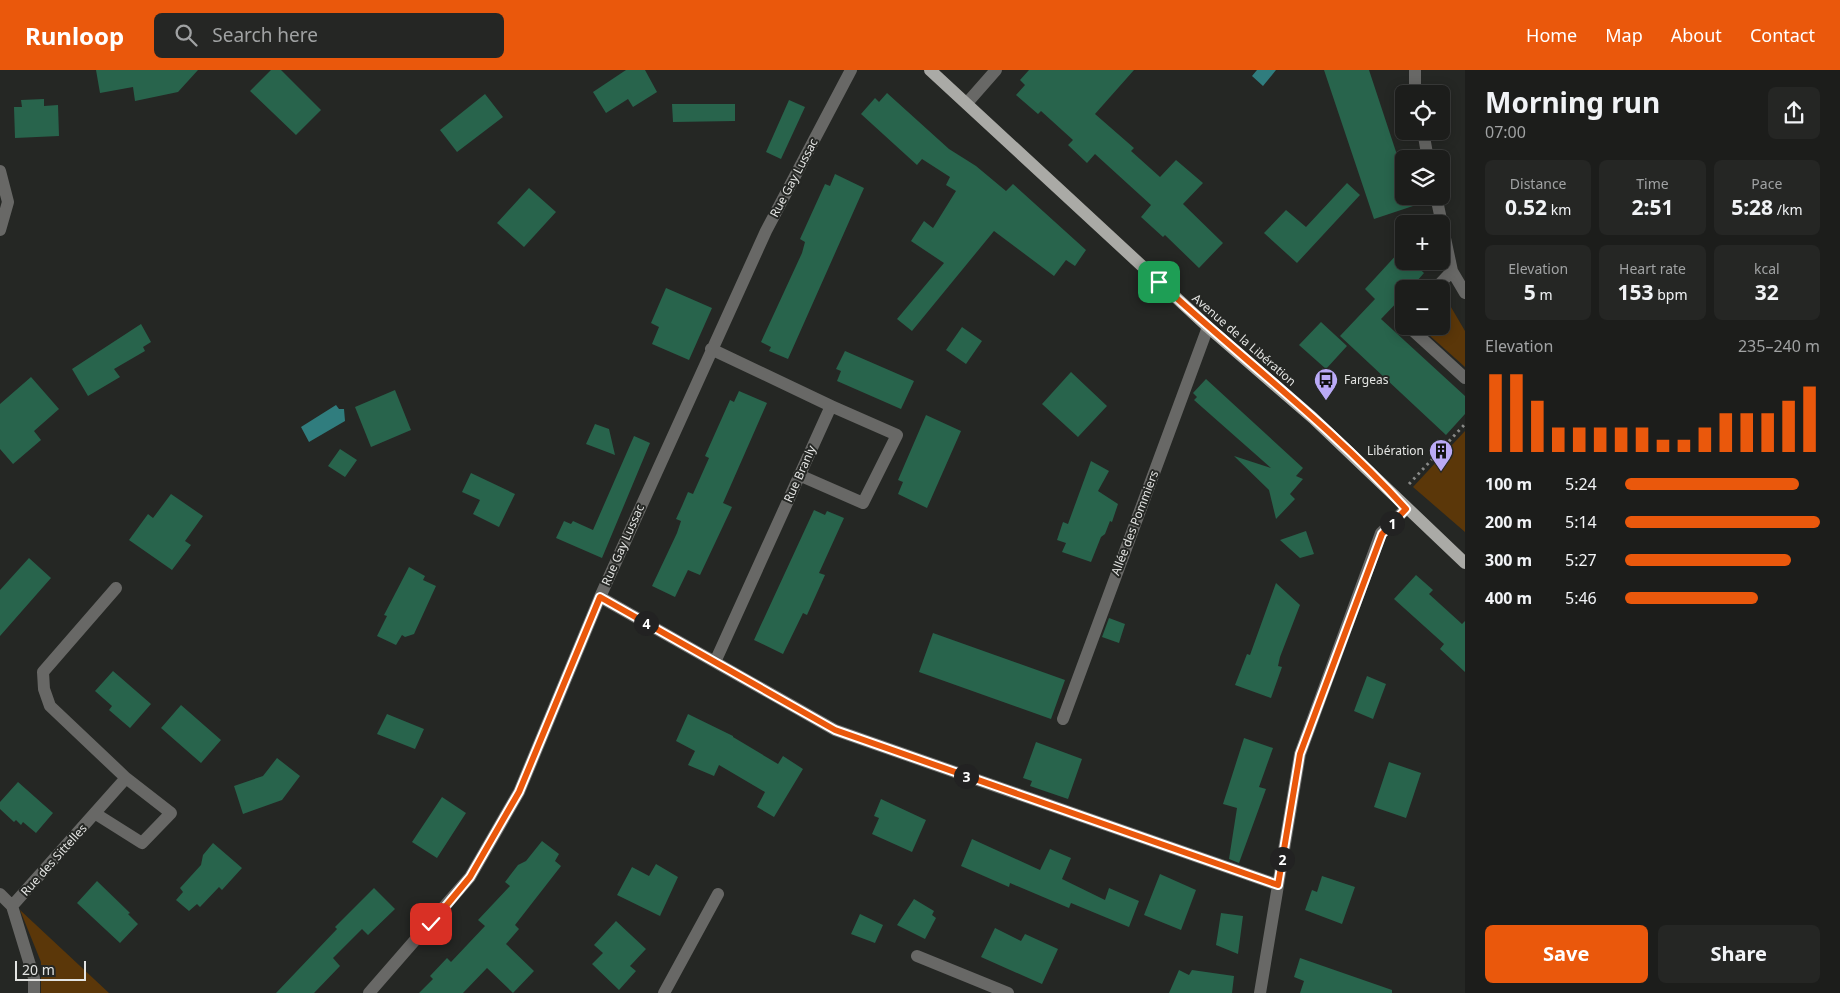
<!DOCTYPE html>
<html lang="en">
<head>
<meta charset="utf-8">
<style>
	body { margin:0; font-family:"Noto Sans",sans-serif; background:#252624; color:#f1f3f6; height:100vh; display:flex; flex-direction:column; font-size:19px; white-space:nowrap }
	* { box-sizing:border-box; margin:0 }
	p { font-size:16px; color:#a0a2a3 }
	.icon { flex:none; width:28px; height:28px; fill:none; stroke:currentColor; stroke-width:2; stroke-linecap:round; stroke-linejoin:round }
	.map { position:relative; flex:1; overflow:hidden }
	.sheet { display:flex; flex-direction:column; background:#1c1d1b; width:375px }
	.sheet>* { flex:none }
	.tools { position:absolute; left:1395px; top:15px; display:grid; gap:10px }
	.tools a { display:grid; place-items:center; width:55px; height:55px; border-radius:8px; background:#1c1d1b; box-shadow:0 2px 12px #0003,0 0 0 1px #3a3b3a; font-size:25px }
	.scale { position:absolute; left:15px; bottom:12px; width:71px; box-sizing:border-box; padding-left:5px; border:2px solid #e3e4e2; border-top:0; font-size:14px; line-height:18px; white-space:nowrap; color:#e3e4e2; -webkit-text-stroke:4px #252724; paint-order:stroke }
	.pin { position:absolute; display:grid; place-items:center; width:42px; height:42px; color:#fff; margin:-21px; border-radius:10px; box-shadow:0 2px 8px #0006 }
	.km { position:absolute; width:25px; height:25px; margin:-12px; border-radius:50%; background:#222; color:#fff; font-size:14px; line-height:25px; text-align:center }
	.round { display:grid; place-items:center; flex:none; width:52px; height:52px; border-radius:8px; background:#252624 }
	.head { display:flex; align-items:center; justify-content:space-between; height:85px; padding:0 20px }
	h1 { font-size:28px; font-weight:700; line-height:38px }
	.stats { display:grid; grid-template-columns:repeat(3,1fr); gap:8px; height:85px; padding:5px 20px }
	.stats div { display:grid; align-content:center; border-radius:8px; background:#252624; text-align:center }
	.stats b { font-size:21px; font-weight:700 }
	.stats small { font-size:14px; font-weight:400 }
	.stats p { font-size:14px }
	.chart { height:140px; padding:10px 20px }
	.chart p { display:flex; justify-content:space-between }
	.chart svg { width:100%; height:90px; margin-top:5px; stroke:#ea580c; stroke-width:6 }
	.action { display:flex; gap:10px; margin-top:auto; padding:10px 20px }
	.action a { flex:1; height:58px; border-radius:8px; background:#ea580c; color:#fff; font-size:20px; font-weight:700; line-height:58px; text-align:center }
	.action a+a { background:#252624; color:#f1f3f6 }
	ul { padding:0 20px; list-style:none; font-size:16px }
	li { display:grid; grid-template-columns:80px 60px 1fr; align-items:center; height:38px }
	li i { height:12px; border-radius:6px; background:#ea580c }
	header { display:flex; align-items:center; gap:30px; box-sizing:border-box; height:70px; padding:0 25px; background:#ea580c; color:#fff }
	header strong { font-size:24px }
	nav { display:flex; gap:28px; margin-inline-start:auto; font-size:18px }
	.search { width:350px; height:45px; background:#252624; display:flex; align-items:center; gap:12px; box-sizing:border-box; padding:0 18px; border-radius:8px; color:#a0a2a3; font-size:19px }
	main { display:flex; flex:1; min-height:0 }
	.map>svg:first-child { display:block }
	.green { fill:#5b3709 }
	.water { fill:#307d7e }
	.building { fill:#28644c }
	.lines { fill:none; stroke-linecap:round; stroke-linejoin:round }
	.path { stroke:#888987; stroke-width:3; stroke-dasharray:2.5 4; stroke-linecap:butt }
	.minor { stroke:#686866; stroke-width:12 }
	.major { stroke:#aaaaa6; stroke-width:12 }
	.route-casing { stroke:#fff; stroke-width:10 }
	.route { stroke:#ea580c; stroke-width:6 }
	.labels { text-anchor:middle; stroke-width:4; stroke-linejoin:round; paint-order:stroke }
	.street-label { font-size:12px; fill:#e3e4e2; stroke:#252724 }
	.poi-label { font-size:12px; fill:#e3e4e2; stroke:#252724; text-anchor:start }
</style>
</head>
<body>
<header>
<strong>Runloop</strong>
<div class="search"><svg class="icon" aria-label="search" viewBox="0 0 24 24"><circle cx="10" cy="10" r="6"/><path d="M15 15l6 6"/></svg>Search here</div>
<nav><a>Home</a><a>Map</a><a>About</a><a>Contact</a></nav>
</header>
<main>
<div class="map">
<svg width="1465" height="923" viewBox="0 0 1465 923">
	<rect width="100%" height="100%" fill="#252724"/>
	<path class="green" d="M1441,220L1465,261V297L1419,256H1441Z
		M1465,361V462L1413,417Z
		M20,840L109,923H41V892Z"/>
	<path class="water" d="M1257,0H1276L1263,16L1252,6Z
		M336,335L339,339H344L345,351L309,372L301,357Z"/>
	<path class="building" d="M96,0H198L178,22L135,31L133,17L100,23Z
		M271,0H281L321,40L296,65L250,21Z
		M626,0H645L657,22L633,37L628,29L606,43L593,22Z
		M1029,0H1134L1095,44L1134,78L1131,81L1160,107L1176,90L1203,113L1183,134L1223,173L1199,198L1165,165L1163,167L1141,147L1151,135L1095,84L1087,93L1068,75L1073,70L1041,41L1038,44L1016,25L1025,15L1020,10Z
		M1324,0H1369L1404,106V126H1410L1413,136L1374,149Z
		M887,23L949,79L976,96L1006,121L1013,114L1086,180L1075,196L1066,190L1054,206L994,161L912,261L897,249L944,193L911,171L924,151L933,158L956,121L946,115L950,107L922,89L917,95L861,44L875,28L879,32Z
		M485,24L503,47L457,82L440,60Z
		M44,29V36L58,35L59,66L15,68L14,37H22L21,30Z
		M789,30L805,37L781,89L766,82Z
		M672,34H735V51L673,52Z
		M835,104L864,118L788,289L769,281L771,277L761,272L802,183L805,172L800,169L825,114L830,116Z
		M1347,113L1360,125L1297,193L1264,163L1286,140L1306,157Z
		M529,118L556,142L524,177L497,153Z
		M1400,181L1404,184V191H1411L1424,203L1410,219H1404V225L1381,249L1465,326V344L1446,365L1340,266L1375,229L1365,219Z
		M666,218L712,238L689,290L652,274L659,257L651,253Z
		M1321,252L1347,276L1326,299L1299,275Z
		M141,254L151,272L143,277L145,281L114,299L120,307L88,326L72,299Z
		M962,257L982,271L966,294L946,280Z
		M845,281L914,311L901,339L837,311L841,301L836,299Z
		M1071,302L1107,336L1078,367L1042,334Z
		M31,307L59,339L34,361L41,370L13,394L0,379V334Z
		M1206,309L1303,398L1296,406L1303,409L1290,424L1295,429L1276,449L1269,420L1234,386L1271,398L1194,330L1197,327L1193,323Z
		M395,320L411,360L371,377L355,337Z
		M739,321L767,333L723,433L732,437L700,505L688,500L675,527L652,516L677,463L681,451L676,449L682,436L688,422L693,424L709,388L705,386L730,330L734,332Z
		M926,345L961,361L927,438L898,424L903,412L898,410Z
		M595,354L609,359L615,385L586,374Z
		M634,366L650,373L602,488L556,468L564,451L571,454L573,451L593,460Z
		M340,379L357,390L345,407L328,396Z
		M1091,391L1109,401L1098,421L1118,434L1112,452L1110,451L1105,464L1101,467L1091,492L1062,482L1066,473L1057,470L1063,452L1068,454Z
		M471,403L515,424L499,457L473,444L480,430L462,422Z
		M171,424L203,446L185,471L191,475L172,500L129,470L148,444L153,448Z
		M814,440L825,445L827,441L844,448L819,503L825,505L807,545L803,543L783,584L754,570Z
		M1306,461L1314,484L1300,488L1280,470Z
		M29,488L51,508L0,566V520Z
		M409,497L425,506L423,510L436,516L414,564L405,567L402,565L396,575L377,566L387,546L384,545Z
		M1416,505L1433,520L1429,524L1462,554L1465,551V602L1440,579L1444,574L1394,529Z
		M1276,513L1300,535L1280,587L1278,596L1282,597L1271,628L1235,615L1247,584L1250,585Z
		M1109,548L1125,554L1119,573L1102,567Z
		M933,563L1065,610L1051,649L919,602Z
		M113,601L151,634L130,658L109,640L112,636L95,621Z
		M1367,606L1386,614L1373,649L1354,641Z
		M181,635L221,670L201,693L161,658Z
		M387,644L424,659L415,679L377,664Z
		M688,644L733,666V667L778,694L783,686L803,699L774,747L757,737L765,722L719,695L714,706L688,695L695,681L676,671Z
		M1244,668L1273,678L1259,717L1266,719L1239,793L1229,789L1237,738L1223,734Z
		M1036,672L1082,689L1068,729L1030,716L1032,711L1023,708Z
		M277,688L300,706L282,730L243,744L234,716L263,706Z
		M1389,692L1421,703L1406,748L1374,737Z
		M18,712L53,743L36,763L23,752L21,755L16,750L14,752L0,739V732Z
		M442,727L466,743L437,788L412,772Z
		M881,729L926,750L912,782L872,764L879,748L874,746Z
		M972,769L1040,800L1050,779L1071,788L1062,809L1105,830L1109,818L1139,831L1129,857L1071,833L1069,838L1010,813L1009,817L961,796Z
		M542,771L559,784L555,791L561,796L515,855L519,859L506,874L534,901L513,923L487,898L463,923H419L433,909L430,906L447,888L451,892L485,856L478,850L510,816L505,812L518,795L526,791Z
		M213,773L242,798L222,820L219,817L200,837L197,834L189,841L176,830L183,822L180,818L201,795L203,785Z
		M656,794L678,807L660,846L617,825L632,797L649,806Z
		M1160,804L1196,820L1181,860L1144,845Z
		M1322,806L1355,817L1342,854L1305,840L1312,820L1317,822Z
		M97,811L130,843L128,844L138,854L120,873L77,833Z
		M374,818L395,839L368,865L362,859L333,888L340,896L314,923H276L337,859L335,857Z
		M914,829L934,841L932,845L936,848L925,869L897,855Z
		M1221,843L1243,846L1238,884L1216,875Z
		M860,844L883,855L875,873L851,864Z
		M616,851L646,879L630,896L636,901L619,920L592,894L603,883L594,875Z
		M995,858L1021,871L1025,864L1058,879L1042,914L981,887Z
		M1300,888L1392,920V923H1300L1304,911L1294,907Z
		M1179,900L1189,905L1192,900L1234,906L1232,923H1169Z"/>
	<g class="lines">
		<path class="path" d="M1409,414L1465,354"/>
		<path class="minor" d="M851,0L766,161L600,527L835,660L1278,815
			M1415,0V24
			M967,33L996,0
			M1423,61L1428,89
			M0,101L8,132L0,160
			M1436,126L1452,201L1465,223
			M1435,219L1452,201
			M1408,256L1465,308
			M711,279L831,336L715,592
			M799,405L863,433L897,365L831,336
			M1063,649L1208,257
			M96,744L142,773L171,743L126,708
			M0,824L12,836L34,908V923
			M12,836L126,708L50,636L44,619L43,602L116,518
			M917,886L1008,923
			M369,923L470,807L519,722L600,527
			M664,923L718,824
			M1260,923L1300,684L1381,463L1406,439"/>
		<path class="major" d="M930,0L1208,257L1313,348L1465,493"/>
	</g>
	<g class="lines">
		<g class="route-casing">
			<path id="route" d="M431,854L470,807L519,722L600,527L835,660L1278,815L1300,684L1382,464L1406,439C1331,356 1241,288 1159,212"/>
		</g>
		<use href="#route" class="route"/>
	</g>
	<defs>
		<g id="bus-pin" transform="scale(1.25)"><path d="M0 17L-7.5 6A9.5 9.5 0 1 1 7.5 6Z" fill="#baaaf6" stroke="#252724"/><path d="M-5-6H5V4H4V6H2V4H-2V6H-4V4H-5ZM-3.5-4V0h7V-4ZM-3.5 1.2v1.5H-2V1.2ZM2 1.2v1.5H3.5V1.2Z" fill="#111"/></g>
		<g id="building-pin" transform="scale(1.25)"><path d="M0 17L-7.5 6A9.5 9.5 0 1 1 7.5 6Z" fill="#baaaf6" stroke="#252724"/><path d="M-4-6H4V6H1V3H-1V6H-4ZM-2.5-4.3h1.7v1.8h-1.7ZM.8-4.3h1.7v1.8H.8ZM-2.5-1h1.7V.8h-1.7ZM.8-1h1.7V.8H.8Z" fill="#111"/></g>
	</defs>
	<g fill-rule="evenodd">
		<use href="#bus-pin" x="1326" y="310"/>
		<use href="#building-pin" x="1441" y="381"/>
	</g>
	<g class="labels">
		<g class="street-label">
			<text transform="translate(794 108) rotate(-62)" y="4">Rue Gay Lussac</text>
			<text transform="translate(1244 270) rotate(41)" y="4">Avenue de la Libération</text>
			<text transform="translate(800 404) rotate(-66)" y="4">Rue Branly</text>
			<text transform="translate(1135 453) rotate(-69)" y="4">Allée des Pommiers</text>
			<text transform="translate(623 475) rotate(-66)" y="4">Rue Gay Lussac</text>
			<text transform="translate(54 790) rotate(-48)" y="4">Rue des Sittelles</text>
		</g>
		<g class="poi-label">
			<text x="1344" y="314">Fargeas</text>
			<text x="1424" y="385" text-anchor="end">Libération</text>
		</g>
	</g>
</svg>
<div class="tools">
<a><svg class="icon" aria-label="locate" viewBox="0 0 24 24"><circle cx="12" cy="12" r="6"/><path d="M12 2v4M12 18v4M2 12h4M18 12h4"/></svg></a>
<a><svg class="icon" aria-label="layers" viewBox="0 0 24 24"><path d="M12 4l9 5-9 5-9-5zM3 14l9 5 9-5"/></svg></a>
<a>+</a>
<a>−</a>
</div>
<div class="scale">20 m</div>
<div class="pin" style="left:1159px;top:212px;background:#1e9e55"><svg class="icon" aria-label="arrive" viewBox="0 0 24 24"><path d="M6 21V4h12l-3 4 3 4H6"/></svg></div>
<div class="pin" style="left:431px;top:854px;background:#d93025"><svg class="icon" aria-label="check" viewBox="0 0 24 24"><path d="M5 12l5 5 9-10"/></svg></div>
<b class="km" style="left:1392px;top:453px">1</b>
<b class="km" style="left:1282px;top:789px">2</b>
<b class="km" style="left:966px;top:706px">3</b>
<b class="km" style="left:646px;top:553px">4</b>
</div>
<section class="sheet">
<div class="head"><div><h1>Morning run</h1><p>07:00</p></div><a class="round"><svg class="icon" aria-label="share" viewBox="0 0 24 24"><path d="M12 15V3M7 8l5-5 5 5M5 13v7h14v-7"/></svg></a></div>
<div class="stats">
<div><p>Distance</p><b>0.52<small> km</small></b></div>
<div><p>Time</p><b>2:51</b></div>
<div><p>Pace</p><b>5:28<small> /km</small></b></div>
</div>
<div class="stats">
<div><p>Elevation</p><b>5<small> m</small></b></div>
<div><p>Heart rate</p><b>153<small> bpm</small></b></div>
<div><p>kcal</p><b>32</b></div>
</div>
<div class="chart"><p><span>Elevation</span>235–240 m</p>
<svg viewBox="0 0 160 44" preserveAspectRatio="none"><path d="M5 44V6M15 44V6M25 44V19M35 44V32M45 44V32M55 44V32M65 44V32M75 44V32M85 44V38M95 44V38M105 44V32M115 44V25M125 44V25M135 44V25M145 44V19M155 44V12"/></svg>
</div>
<ul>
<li><b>100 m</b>5:24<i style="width:89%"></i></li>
<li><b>200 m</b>5:14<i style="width:100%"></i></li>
<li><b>300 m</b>5:27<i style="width:85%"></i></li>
<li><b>400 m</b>5:46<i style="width:68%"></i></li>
</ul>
<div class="action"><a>Save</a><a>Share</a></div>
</section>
</main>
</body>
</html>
